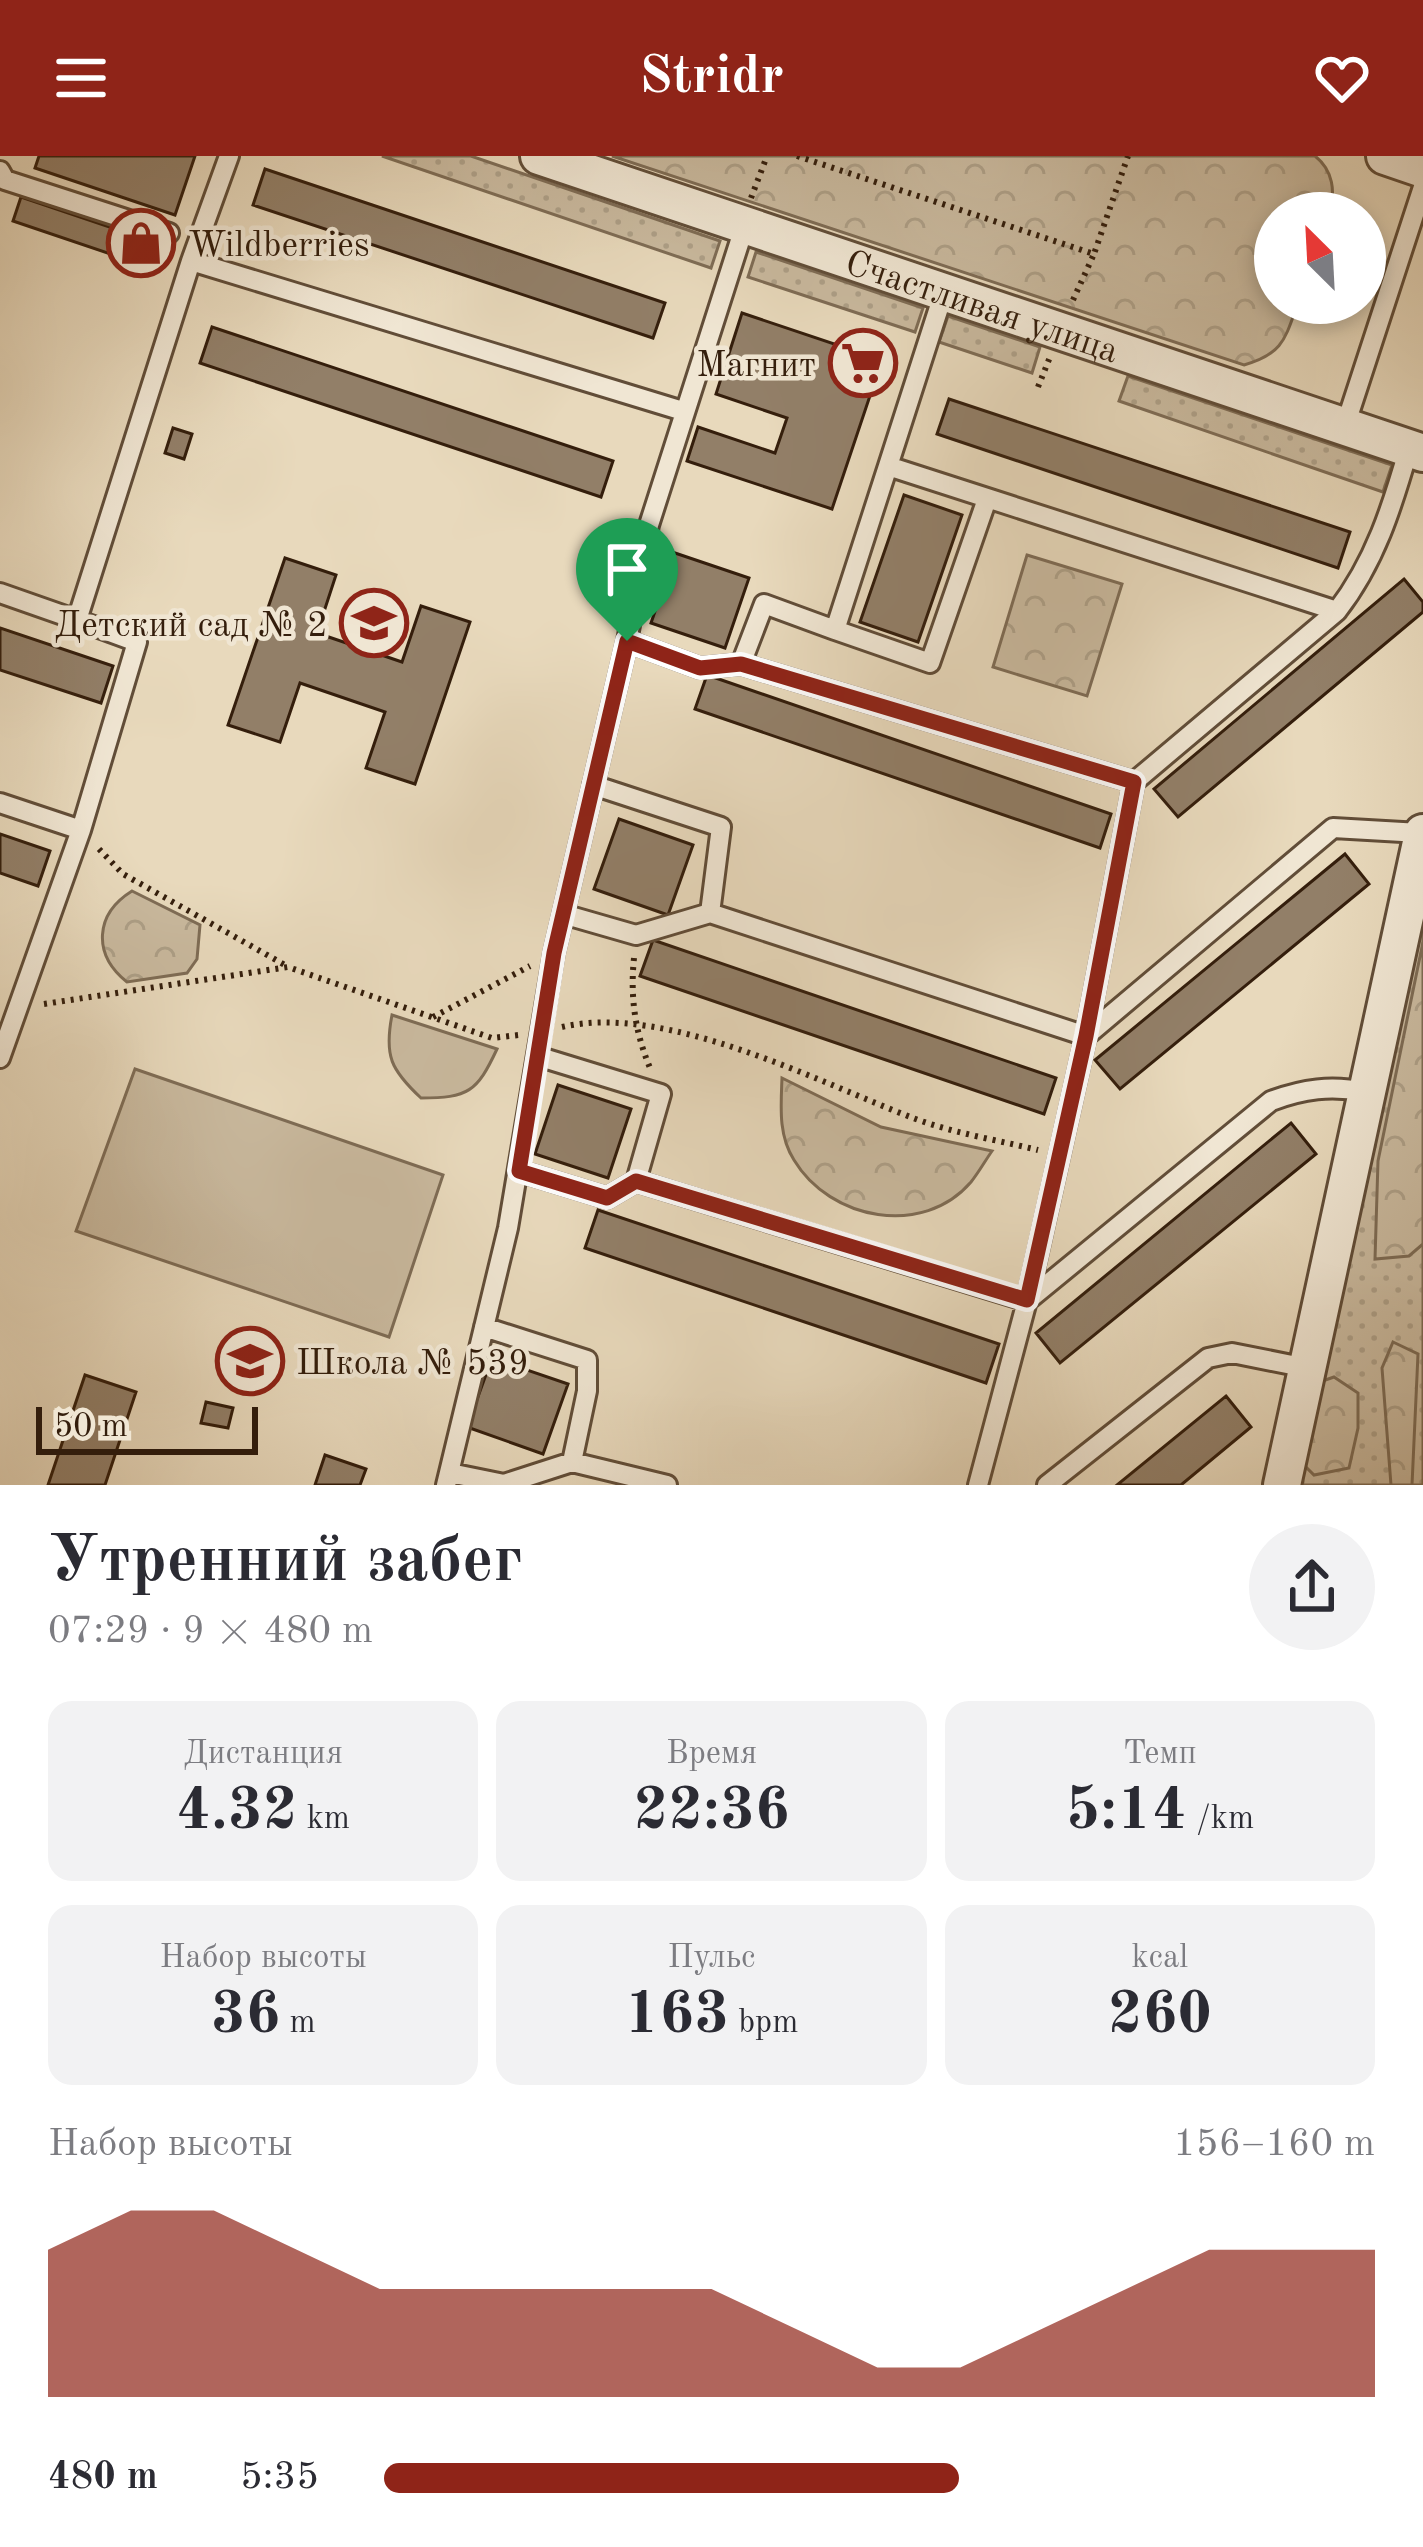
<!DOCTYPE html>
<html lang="ru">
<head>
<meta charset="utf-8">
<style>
	body { margin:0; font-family:"Old Standard TT",serif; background:#f2f2f3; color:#2b2b33; height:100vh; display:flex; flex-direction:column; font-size:45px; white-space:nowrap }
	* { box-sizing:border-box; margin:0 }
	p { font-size:39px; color:#7c7c81 }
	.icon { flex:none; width:66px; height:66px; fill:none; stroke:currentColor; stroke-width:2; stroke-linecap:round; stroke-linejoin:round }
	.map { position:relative; height:1329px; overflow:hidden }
	.sheet { display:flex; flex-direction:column; background:#fff; flex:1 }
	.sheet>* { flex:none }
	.needle { width:78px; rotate:336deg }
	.tools { position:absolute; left:1254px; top:36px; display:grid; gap:24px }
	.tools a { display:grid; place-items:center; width:132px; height:132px; border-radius:50%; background:#fff; box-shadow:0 6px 18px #0003; font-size:60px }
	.scale { position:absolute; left:36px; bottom:30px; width:222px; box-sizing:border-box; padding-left:12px; border:6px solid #341e0c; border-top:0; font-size:33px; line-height:42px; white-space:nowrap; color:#341e0c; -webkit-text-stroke:9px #f0e6d3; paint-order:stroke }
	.pin { position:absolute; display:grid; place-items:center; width:102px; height:102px; color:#fff; margin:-123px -51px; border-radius:50% 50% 50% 0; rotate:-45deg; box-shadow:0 0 12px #0007 }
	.pin .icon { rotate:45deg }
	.round { display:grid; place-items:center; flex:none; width:126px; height:126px; border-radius:63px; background:#f2f2f3 }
	.headline { display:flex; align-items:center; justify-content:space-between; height:204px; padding:0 48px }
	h1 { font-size:66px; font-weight:800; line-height:90px }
	.figures { display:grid; grid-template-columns:repeat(3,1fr); gap:18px; height:204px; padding:12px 48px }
	.figures div { display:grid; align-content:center; border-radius:24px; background:#f2f2f3; text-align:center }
	.figures b { font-size:60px; font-weight:800 }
	.figures small { font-size:33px; font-weight:400 }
	.figures p { font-size:33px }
	.chart { height:336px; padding:24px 48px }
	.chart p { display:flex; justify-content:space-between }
	.chart svg { width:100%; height:216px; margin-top:12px; fill:#8f2418; opacity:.7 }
	ul { padding:0 48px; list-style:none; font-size:39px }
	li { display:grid; grid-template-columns:192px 144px 1fr; align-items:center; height:90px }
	li i { height:30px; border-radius:15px; background:#8f2418 }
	header { display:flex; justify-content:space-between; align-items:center; height:156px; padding:0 48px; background:#8f2418; color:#fff; font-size:54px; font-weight:800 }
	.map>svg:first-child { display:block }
	.grass { fill:url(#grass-dots); stroke:#7e6c55; stroke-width:3 }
	.forest { fill:url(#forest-crowns); stroke:#7e6c55; stroke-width:3 }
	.pitch { fill:#c9b99e; stroke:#7e6c55; stroke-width:3 }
	.building { fill:#927f68; stroke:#341e0c; stroke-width:3 }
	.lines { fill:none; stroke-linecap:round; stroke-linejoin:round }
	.service-casing { stroke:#614d38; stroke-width:24 }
	.minor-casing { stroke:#614d38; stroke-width:42 }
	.path { stroke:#341e0c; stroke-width:6; stroke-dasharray:3 6; stroke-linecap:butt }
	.service { stroke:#f0e6d3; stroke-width:18 }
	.minor { stroke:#f0e6d3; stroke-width:36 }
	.route-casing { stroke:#fff; stroke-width:24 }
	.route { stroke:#8f2418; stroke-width:15 }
	.labels { text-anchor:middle; stroke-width:9; stroke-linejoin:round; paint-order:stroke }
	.poi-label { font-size:36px; fill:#341e0c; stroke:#f0e6d3; text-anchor:start }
	.street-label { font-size:36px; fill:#341e0c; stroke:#f0e6d3 }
</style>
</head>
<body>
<header><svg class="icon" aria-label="menu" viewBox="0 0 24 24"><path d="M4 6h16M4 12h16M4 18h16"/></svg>Stridr<svg class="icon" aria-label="heart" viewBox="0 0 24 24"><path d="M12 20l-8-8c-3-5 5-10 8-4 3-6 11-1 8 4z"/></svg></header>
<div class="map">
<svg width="1423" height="1329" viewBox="0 0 1423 1329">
	<defs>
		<pattern id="grass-dots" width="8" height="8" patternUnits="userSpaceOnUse" patternTransform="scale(3)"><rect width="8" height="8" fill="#c9b99e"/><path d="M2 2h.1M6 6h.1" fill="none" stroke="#ad9f87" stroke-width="1.8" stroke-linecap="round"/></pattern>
		<pattern id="forest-crowns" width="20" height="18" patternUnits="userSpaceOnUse" patternTransform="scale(3)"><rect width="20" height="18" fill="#c9b99e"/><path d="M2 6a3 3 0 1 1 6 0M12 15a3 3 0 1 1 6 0" fill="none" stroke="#ad9f87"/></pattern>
	</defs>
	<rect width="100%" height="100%" fill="#e8d9bc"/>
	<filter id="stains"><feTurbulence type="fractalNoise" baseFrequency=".00167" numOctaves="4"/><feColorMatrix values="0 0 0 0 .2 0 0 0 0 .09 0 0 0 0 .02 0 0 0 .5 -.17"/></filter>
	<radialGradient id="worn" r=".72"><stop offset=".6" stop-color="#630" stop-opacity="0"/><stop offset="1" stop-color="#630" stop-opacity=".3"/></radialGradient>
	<path class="grass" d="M382,0H471L720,85L711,112Z
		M756,96L923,152L915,176L748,121Z
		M948,160L1040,191L1032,217L939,186Z
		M1128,220L1392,309L1383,336L1119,245Z
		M1423,764V1329H1301L1321,1221Z"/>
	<path class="forest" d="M612,0H1315C1333,14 1336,36 1329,57H1275V147H1298C1285,183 1283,198 1244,209Z
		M1027,399L1122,428L1087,540L993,511Z
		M132,735L200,769L197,803L187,817L127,826C92,798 95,758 132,735Z
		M1423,786V1088L1409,1100L1375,1103L1378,1005Z
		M782,922L881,971L992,995C985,1005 979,1016 971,1026C923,1082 830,1064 794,1004C778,979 781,950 782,922Z
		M1393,1186L1418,1198L1412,1329H1391L1382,1212Z
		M1334,1221L1358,1237V1272L1349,1312L1314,1319L1291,1296L1311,1229Z"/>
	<path class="pitch" d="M392,859L497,893C477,936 468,942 421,942C391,914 384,900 392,859Z
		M135,913L443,1019L389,1181L76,1075Z"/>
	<path class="building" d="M39,0H195L175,59L35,12Z
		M265,13L665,147L653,182L253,49Z
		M21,41L160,88L152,112L13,65Z
		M742,157L882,204L832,353L687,305L698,271L775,297L787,262L716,238Z
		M212,171L613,305L601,341L200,207Z
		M949,243L1350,376L1338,412L937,278Z
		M173,272L192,278L184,303L165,297Z
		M904,339L962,359L918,486L860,466Z
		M675,397L749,422L725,492L651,467Z
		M285,402L336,419L317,477L402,506L421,450L470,466L415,628L366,612L385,556L300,527L280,586L228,569Z
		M1404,423L1423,446V456L1178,661L1154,633Z
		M0,472L113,510L101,547L0,514Z
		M707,519L1111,658L1100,692L695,553Z
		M619,663L693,689L668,759L594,733Z
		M0,678L50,695L38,730L0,717Z
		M1345,698L1369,728L1120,933L1095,904Z
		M653,784L1056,922L1044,958L640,820Z
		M558,929L631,953L608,1022L535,998Z
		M1291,967L1316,998L1060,1207L1036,1177Z
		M598,1054L999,1188L986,1227L585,1092Z
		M492,1202L568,1228L543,1298L467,1271Z
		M85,1219L136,1236L105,1329H48Z
		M1226,1240L1251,1271L1181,1329H1117Z
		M206,1246L233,1252L228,1272L201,1267Z
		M325,1299L366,1313L360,1329H315Z"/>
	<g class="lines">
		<g class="service-casing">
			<path id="service" d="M0,15L5,24L169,77
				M191,105L683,255
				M944,136L888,310L1337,455C1375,406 1392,351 1409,292
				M1345,270L1423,31
				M0,437L77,464
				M835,474L930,507L987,343
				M627,485L700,512L741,508L1134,626
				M741,508L764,448L835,474L888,310
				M593,629L721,671L710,757
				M0,647L81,674
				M563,758L636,779L710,757L1086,880L1333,672L1420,677L1422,669
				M537,900L661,938L636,1025
				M0,902L81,674L137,486L77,464L191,105L229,0
				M519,1015L607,1042L636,1025L1027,1145L1271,945C1303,933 1331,929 1365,936
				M484,1171L587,1204V1235L572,1306
				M450,1317L504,1328L572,1306L667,1329
				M446,1329L508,1072L554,797L627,485L649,369L745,69
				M978,1329L1027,1145L1086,880L1134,626L1337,455
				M1047,1329L1208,1202L1232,1197L1307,1212"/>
		</g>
		<g class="minor-casing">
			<g id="minor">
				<path id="s1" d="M539,0L1423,297"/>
				<path d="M1385,0L1423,13"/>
				<path d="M1282,1329L1423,677"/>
			</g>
		</g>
		<path class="path" d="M797,0L1094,98L1128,0
			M751,42L767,0
			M1073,144L1094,98
			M1038,231L1050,201
			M99,693L123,718L285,809
			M634,802C630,841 635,876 650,912
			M44,848L288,811L492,882L519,879
			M433,861L530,810
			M562,871C666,847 816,925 913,962C953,977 997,984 1038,994"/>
		<use href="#service" class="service"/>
		<use href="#minor" class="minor"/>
	</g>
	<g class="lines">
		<g class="route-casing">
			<path id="route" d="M627,485L700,512L741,508L1134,626L1086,880L1027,1144L636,1025L607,1042L519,1015L554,797Z"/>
		</g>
		<use href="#route" class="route"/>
	</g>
	<defs>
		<g id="shop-ring" transform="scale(3.45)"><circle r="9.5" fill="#f0e6d3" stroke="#8f2418" stroke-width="1.5"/><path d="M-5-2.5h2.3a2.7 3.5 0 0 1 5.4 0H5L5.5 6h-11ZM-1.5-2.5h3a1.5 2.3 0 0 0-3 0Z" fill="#8f2418"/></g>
		<g id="supermarket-ring" transform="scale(3.45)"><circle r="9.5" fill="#f0e6d3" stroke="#8f2418" stroke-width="1.5"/><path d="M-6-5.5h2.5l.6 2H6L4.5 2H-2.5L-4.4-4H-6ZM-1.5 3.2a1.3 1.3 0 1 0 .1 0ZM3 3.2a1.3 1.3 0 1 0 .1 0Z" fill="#8f2418"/></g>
		<g id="school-ring" transform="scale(3.45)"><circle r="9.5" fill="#f0e6d3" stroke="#8f2418" stroke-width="1.5"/><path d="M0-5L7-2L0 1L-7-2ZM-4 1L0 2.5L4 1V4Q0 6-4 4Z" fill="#8f2418"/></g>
	</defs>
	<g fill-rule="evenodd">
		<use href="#shop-ring" x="141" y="87"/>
		<use href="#supermarket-ring" x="863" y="207"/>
		<use href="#school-ring" x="374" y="467"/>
		<use href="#school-ring" x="250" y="1205"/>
	</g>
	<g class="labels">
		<g class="poi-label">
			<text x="188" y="100">Wildberries</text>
			<text x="816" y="220" text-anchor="end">Магнит</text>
			<text x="328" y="480" text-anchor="end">Детский сад № 2</text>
			<text x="296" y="1218">Школа № 539</text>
		</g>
		<g class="street-label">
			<text dy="13" stroke="none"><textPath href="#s1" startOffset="468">Счастливая улица</textPath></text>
		</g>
	</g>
	<rect width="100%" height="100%" filter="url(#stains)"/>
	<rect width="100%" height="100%" fill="url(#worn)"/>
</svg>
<div class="tools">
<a><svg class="needle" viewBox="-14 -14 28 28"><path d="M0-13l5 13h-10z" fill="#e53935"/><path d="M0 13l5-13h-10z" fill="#7c7c81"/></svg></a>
</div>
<div class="scale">50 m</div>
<div class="pin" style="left:627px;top:485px;background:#1e9e55"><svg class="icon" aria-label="arrive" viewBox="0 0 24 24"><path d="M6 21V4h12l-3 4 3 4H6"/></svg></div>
</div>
<section class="sheet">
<div class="headline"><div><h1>Утренний забег</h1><p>07:29 · 9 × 480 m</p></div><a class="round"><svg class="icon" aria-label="share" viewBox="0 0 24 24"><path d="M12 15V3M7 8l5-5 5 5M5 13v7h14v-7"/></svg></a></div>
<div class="figures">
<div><p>Дистанция</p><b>4.32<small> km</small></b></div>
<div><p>Время</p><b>22:36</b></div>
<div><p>Темп</p><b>5:14<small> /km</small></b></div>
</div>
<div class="figures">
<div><p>Набор высоты</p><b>36<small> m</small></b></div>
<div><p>Пульс</p><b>163<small> bpm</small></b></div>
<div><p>kcal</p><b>260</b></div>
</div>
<div class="chart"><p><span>Набор высоты</span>156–160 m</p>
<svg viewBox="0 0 160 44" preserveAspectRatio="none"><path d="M0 44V14L10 6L20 6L30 14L40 22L50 22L60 22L70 22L80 22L90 30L100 38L110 38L120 30L130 22L140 14L150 14L160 14V44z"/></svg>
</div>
<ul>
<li><b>480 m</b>5:35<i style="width:58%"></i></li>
</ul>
</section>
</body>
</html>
